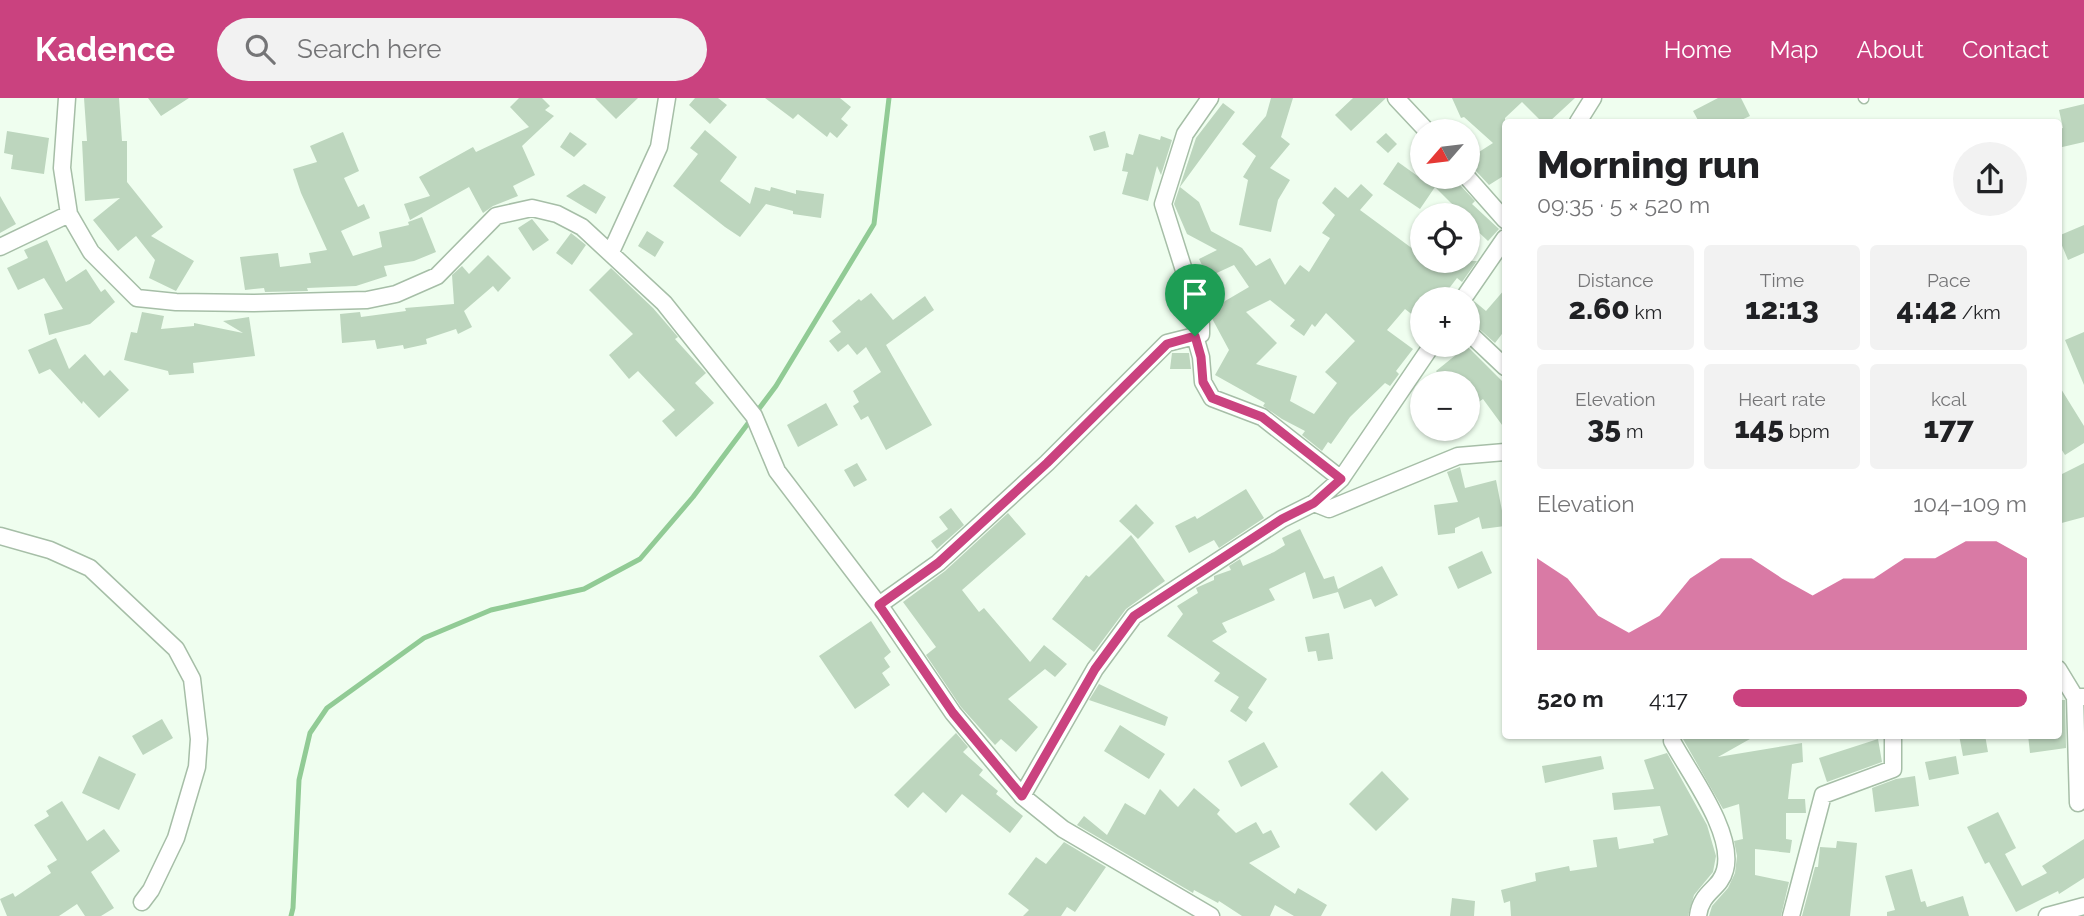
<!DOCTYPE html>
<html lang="en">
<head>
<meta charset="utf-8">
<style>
	body { margin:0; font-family:Raleway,sans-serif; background:#f2f2f2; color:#202124; height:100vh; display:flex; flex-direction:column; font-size:26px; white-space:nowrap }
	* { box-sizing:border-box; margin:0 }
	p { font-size:23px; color:#757577 }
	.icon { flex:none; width:38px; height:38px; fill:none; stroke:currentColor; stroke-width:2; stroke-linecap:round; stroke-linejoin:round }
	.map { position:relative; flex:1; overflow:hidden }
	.panel { position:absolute; left:1502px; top:21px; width:560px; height:620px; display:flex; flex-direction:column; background:#fff; border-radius:7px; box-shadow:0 2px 5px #0004 }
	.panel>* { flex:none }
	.needle { width:46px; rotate:242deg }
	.tools { position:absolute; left:1410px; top:21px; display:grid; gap:14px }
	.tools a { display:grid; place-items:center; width:70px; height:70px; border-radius:50%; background:#fff; box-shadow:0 2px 5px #0004; font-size:35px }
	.pin { position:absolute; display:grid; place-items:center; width:60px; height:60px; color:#fff; margin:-72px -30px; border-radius:50% 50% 50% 0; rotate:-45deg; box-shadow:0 0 7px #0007 }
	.pin .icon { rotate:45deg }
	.round { display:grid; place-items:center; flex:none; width:74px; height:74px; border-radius:37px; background:#f2f2f2 }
	.summary { display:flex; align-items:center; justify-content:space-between; height:119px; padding:0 35px }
	h1 { font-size:38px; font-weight:800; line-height:52px }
	.figures { display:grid; grid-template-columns:repeat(3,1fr); gap:10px; height:119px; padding:7px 35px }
	.figures div { display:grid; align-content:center; border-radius:7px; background:#f2f2f2; text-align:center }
	.figures b { font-size:30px; font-weight:800 }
	.figures small { font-size:19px; font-weight:400 }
	.figures p { font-size:19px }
	.chart { height:196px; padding:14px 35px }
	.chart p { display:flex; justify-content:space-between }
	.chart svg { width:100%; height:126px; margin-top:7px; fill:#ca427f; opacity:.7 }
	ul { padding:0 35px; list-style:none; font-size:23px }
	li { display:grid; grid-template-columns:112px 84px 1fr; align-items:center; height:52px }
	li i { height:18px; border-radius:9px; background:#ca427f }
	header { display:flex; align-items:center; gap:42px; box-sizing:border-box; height:98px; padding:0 35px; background:#ca427f; color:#fff }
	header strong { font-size:33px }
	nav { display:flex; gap:38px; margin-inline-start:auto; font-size:24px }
	.search { width:490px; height:63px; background:#f2f2f2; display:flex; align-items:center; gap:18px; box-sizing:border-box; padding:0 24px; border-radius:38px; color:#757577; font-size:26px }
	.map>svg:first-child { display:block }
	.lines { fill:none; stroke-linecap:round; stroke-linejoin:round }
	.stream { stroke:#91cb95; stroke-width:5 }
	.building { fill:#bdd6be; fill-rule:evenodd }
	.service-casing { stroke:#a6bea7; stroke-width:11 }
	.minor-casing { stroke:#a6bea7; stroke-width:19 }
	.service { stroke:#fff; stroke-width:8 }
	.minor { stroke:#fff; stroke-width:16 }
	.route-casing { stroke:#fff; stroke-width:14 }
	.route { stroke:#ca427f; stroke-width:9 }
</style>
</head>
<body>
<header>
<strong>Kadence</strong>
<div class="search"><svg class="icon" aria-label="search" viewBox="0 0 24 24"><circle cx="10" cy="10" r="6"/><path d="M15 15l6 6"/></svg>Search here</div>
<nav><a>Home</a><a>Map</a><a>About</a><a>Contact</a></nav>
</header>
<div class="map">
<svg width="2084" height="818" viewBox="0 0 2084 818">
	<rect width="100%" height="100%" fill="#effeef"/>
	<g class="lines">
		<path class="stream" d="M291,818L293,810L299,682L310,635L327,610L424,540L491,512L584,491L640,461L693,399L776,288L874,126L889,0"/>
	</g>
	<path class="building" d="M84,0H119L122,43H127V84L163,129L151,138L194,163L176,193L149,180L155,162L136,138L118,153L93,122L120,100L85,103L82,43H87Z
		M148,0H189L161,18Z
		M519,0H542L550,8L545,12L554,18L522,48L535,77L513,88L518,98L493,108L483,115L469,89L410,122L404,106L430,98L419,79L473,49L476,54L529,29L510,9Z
		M595,0H638L616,21Z
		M695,0H718L727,7L710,26L689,7Z
		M765,0H840L851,9L841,21L848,27L837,40L830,34L827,39L798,16L793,21Z
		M1271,0H1293L1281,39L1290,46L1270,70L1290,82L1278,102L1271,134L1239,127L1248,82L1243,79L1256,58L1242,46L1266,18Z
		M1353,0H1386L1351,33L1335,17Z
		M1452,0H1575L1549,24H1542L1522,4L1505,20V77L1489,87L1475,72L1468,69V61L1493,45L1464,19L1461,20Z
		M1718,0H1741L1750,18L1737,24H1699L1693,13Z
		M1223,5L1235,14L1180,89L1199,104L1211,133L1242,150L1256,168L1270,160L1285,187L1300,167L1309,174L1330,140L1322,135L1335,117L1322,105L1335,89L1348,100L1361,86L1373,97L1360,112L1413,151L1423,138V163H1477L1462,184L1457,180L1441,201H1423V225L1405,211L1387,232L1413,251L1396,273L1399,276L1390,288L1385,285L1350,319L1331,346L1328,344L1322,353L1302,337L1305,333L1282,321L1263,308L1265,305L1215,277L1229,252L1208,213L1249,189L1234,167L1208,179L1199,161L1217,152L1187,136L1174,106L1196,40ZM1270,202L1295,222L1290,228L1304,238L1312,226L1315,229L1326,215L1355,243L1325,274L1337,285L1314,316L1290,303L1297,278L1256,266L1277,245L1246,214Z
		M2084,6V44L2058,50V31L2063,30L2059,12Z
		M705,32L737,59L720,83L750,106L755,89L770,93L771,89L796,96V92L824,96L821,120L793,116V113L766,106L740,139L725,129L673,88L698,56L690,50Z
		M7,33L49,40L44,76L11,71L13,57L4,55Z
		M1105,33L1109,49L1094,53L1089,38Z
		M343,34L359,73L344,80L358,109L364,106L370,120L341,133L353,158L382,149L379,134L409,127L408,124L422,119L436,154L414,163L384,168L387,178L356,188L307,190L308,193L265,194L264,190L245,192L240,159L278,155L280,169L311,165L309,155L327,152L301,95L293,71L317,64L310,48Z
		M570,34L587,46L574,59L560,49Z
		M1386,35L1397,46L1388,55L1376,44Z
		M1139,36L1160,42L1161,38L1172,42L1161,77L1157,68L1148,103L1122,96L1128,74L1122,73L1126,55L1133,57Z
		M1398,64L1419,79H1457L1459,86L1475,103L1472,106L1499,131L1488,143L1470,126L1468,117H1463L1435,89L1420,111L1383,86Z
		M584,86L606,99L596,116L566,98Z
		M0,98L16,126L0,135Z
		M532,121L549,142L533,153L518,130Z
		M2084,127V155L2068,162L2058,138Z
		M647,133L664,144L655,159L638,148Z
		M571,135L586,147L572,167L556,155Z
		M47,142L66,184L86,171L101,194L105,191L115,204L90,226L49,237L44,216L63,211L44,180L18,192L7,170L28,160L24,152Z
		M488,157L511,180L498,194L493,188L464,213L472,229L458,236L456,231L426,241L427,246L404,251L403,247L377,251L375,242L342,245L340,216L360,214L361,219L406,213L405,210L454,206L452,177L462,168L469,176Z
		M611,170L653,210L678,239L675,241L706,275L695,285L714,305L676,339L662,323L675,312L638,273L629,281L609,257L633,236L589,192Z
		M1505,191V232L1495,245L1468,221V210L1474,203L1486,213Z
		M871,195L893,222L925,198L934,212L886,247L932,327L886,352L868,318L861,322L853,308L859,304L853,293L881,274L866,249L857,257L848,246L838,254L829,243L841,234L832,223L859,201L861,203Z
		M142,214L164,218L161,231L194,228V225L243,235L223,223L249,219L255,258L193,265L194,275L169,277L168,273L124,262L131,234L137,235Z
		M2084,234V287L2065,242Z
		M56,240L69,271L85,256L104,278L110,272L129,292L99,320L83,303L82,306L50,271L39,276L28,252Z
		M1467,248L1505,286V331L1483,301L1468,311V285H1445L1436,273Z
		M1172,255H1189L1191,271H1170Z
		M2058,286L2084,328V345L2065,357L2058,346Z
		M826,305L838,327L798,349L787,327Z
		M857,365L867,382L854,389L844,372Z
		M2084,365V419L2058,426V378Z
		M1460,369L1465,390L1496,382L1505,428L1482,431L1479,419L1455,430V435L1438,437L1434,407L1458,404L1447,374Z
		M1246,391L1264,420L1219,450L1214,442L1189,455L1175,428L1195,418L1197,421Z
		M1136,406L1154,425L1138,441L1119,423Z
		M951,410L964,427L937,451L931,443L948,431L939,419Z
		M1008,415L1026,436L962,492L979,514L984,510L1030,564L1044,547L1067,566L1055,579L1045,571L1008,601L1038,629L1016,654L1001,641L995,647L961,609L926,557L936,549L903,504L945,473Z
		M1300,431L1324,481L1334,478L1338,491L1382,468L1398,497L1375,509L1371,501L1344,511L1338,494L1313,501L1305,474L1269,491L1275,502L1222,525L1227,534L1212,543L1267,581L1248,610L1253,614L1246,624L1230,613L1239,599L1214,583L1220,575L1167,538L1183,516L1177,508L1198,495L1196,490L1214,482V478L1231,472L1229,468L1240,461L1243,468L1274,454L1285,447L1282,440Z
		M1131,437L1165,483L1126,511L1094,554L1052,521L1086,477L1089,479Z
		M1482,453L1492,475L1458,491L1448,469Z
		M871,523L891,554L884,560L890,569L882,575L890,587L855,611L819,558Z
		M1329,535L1333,561L1318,563L1316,553L1308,554L1305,539Z
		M1099,586L1168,619L1165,628L1089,602Z
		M2058,602H2065L2066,650L2030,655L2028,637H2058Z
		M162,621L173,640L143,657L132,638Z
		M1120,627L1165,656L1149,681L1104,653Z
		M956,635L968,649L963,654L983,672L979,677L998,693L996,696L1023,718L1010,735L962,696L946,715L923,694L908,710L894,697Z
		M1683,637H1757L1718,659L1802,645L1803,664L1792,666L1788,701H1805L1806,715H1786V741L1792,742L1790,755L1755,751V777L1789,784L1781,818H1709L1712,808L1728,790L1735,775L1737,758L1734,743L1743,741L1739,706L1723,711L1683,641Z
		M1959,637H1985L1988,654L1963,658Z
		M1878,641L1882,664L1827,684L1819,660Z
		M1264,644L1278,669L1241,689L1228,663Z
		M1667,655L1707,727L1716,758L1713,774L1694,797L1688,818H1511L1510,803L1504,805L1501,792L1536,783L1535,775L1569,768L1570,773L1597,769L1593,742L1617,739L1619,751L1654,745L1653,741L1668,737L1660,708L1614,712L1612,695L1654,691L1644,662Z
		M99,658L136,676L119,712L82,695Z
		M1601,658L1604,671L1545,685L1542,668Z
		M1956,658L1959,676L1929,682L1925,664Z
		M1382,673L1409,701L1376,733L1349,706Z
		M1915,678L1919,708L1875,714L1872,690L1896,681Z
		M1194,690L1220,712L1217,716L1236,735L1256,724L1263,736L1271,732L1280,749L1249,765L1295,796L1298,790L1327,807L1321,818H1294L1275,807L1270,818H1242L1219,803L1218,805L1194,792L1193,795L1077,727L1084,718L1107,737L1125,705L1145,717L1160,691L1178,709Z
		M62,703L87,743L104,731L120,753L91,774L114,810L101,818H85L77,806L59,818H7L0,801L13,795L15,799L51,775L47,768L57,762L34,727L49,718L46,713Z
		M1998,714L2016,750L2005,756L2022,788L2047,775L2042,768L2084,741V780L2059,796L2058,793L2016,814L1989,764L1985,766L1967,729Z
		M1837,743L1857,745L1850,818H1802L1815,769H1818L1820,749L1836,750Z
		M1064,744L1106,769L1075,814L1067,809L1061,818H1023L1029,812L1008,796L1036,759L1046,766Z
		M1912,771L1921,804L1925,803L1927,809L1963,798L1969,818H1887V814L1895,812L1885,778Z
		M1452,800L1475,803L1474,818H1450Z"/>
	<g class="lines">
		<g class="service-casing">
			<path id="service" d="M1863,0L1864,1"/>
		</g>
		<g class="minor-casing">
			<path id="minor" d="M67,0L62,70L69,116L91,154L137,200L176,204L253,205L367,202L396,196L437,178L496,118L532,110L557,116L582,129L664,205L754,318L777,373L885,515L953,615L1022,698L1063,731L1211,818
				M1396,0L1427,33
				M1578,24L1593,0
				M1467,79L1505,122
				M0,149L69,116
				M611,154L659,49L667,0
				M1463,201L1505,140
				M1468,234L1505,269
				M1195,238L1201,236V226L1163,106L1185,36L1210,0
				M1314,405L1329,411L1458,358L1505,354
				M0,438L50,452L90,470L176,551L192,581L199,641L197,669L176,740L151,792L142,804
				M879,507L938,465L1047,365L1167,245L1195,238L1201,259L1203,284L1212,300L1262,319L1341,381
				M2058,571L2075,599
				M1673,637L1672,643C1689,675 1735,735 1725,772C1720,792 1701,793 1698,818
				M1022,698L1095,571L1134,518L1282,421L1314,405L1341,381L1432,247
				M2078,705L2075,599H2084
				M1791,818L1823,697L1893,671V637
				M2047,818L2084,808"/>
		</g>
		<use href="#service" class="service"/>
		<use href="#minor" class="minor"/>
	</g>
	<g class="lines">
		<g class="route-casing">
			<path id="route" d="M1195,238L1201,259L1203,284L1212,300L1262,319L1341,381L1314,405L1282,421L1134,518L1095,571L1022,698L953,615L879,507L938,465L1047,365L1167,246Z"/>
		</g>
		<use href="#route" class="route"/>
	</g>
</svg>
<div class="tools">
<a><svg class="needle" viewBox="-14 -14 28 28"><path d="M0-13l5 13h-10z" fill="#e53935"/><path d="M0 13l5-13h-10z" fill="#757577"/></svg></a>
<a><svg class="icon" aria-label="locate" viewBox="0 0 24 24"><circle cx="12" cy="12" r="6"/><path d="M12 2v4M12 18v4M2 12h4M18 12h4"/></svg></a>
<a>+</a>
<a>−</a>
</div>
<div class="pin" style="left:1195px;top:238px;background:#1e9e55"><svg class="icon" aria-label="arrive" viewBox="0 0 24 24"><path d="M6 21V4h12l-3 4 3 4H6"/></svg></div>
<section class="panel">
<div class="summary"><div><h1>Morning run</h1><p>09:35 · 5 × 520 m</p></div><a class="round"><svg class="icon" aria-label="share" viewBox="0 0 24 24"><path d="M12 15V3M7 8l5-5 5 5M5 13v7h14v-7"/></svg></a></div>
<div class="figures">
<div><p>Distance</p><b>2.60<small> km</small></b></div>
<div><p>Time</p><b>12:13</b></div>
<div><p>Pace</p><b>4:42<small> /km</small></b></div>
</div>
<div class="figures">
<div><p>Elevation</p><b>35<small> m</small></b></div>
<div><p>Heart rate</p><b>145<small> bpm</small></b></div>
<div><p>kcal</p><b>177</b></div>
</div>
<div class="chart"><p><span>Elevation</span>104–109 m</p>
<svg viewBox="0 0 160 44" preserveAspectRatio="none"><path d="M0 44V12L10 19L20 32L30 38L40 32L50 19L60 12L70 12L80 19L90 25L100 19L110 19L120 12L130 12L140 6L150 6L160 12V44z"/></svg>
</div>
<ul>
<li><b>520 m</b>4:17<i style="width:100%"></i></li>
</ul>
</section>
</div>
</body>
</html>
